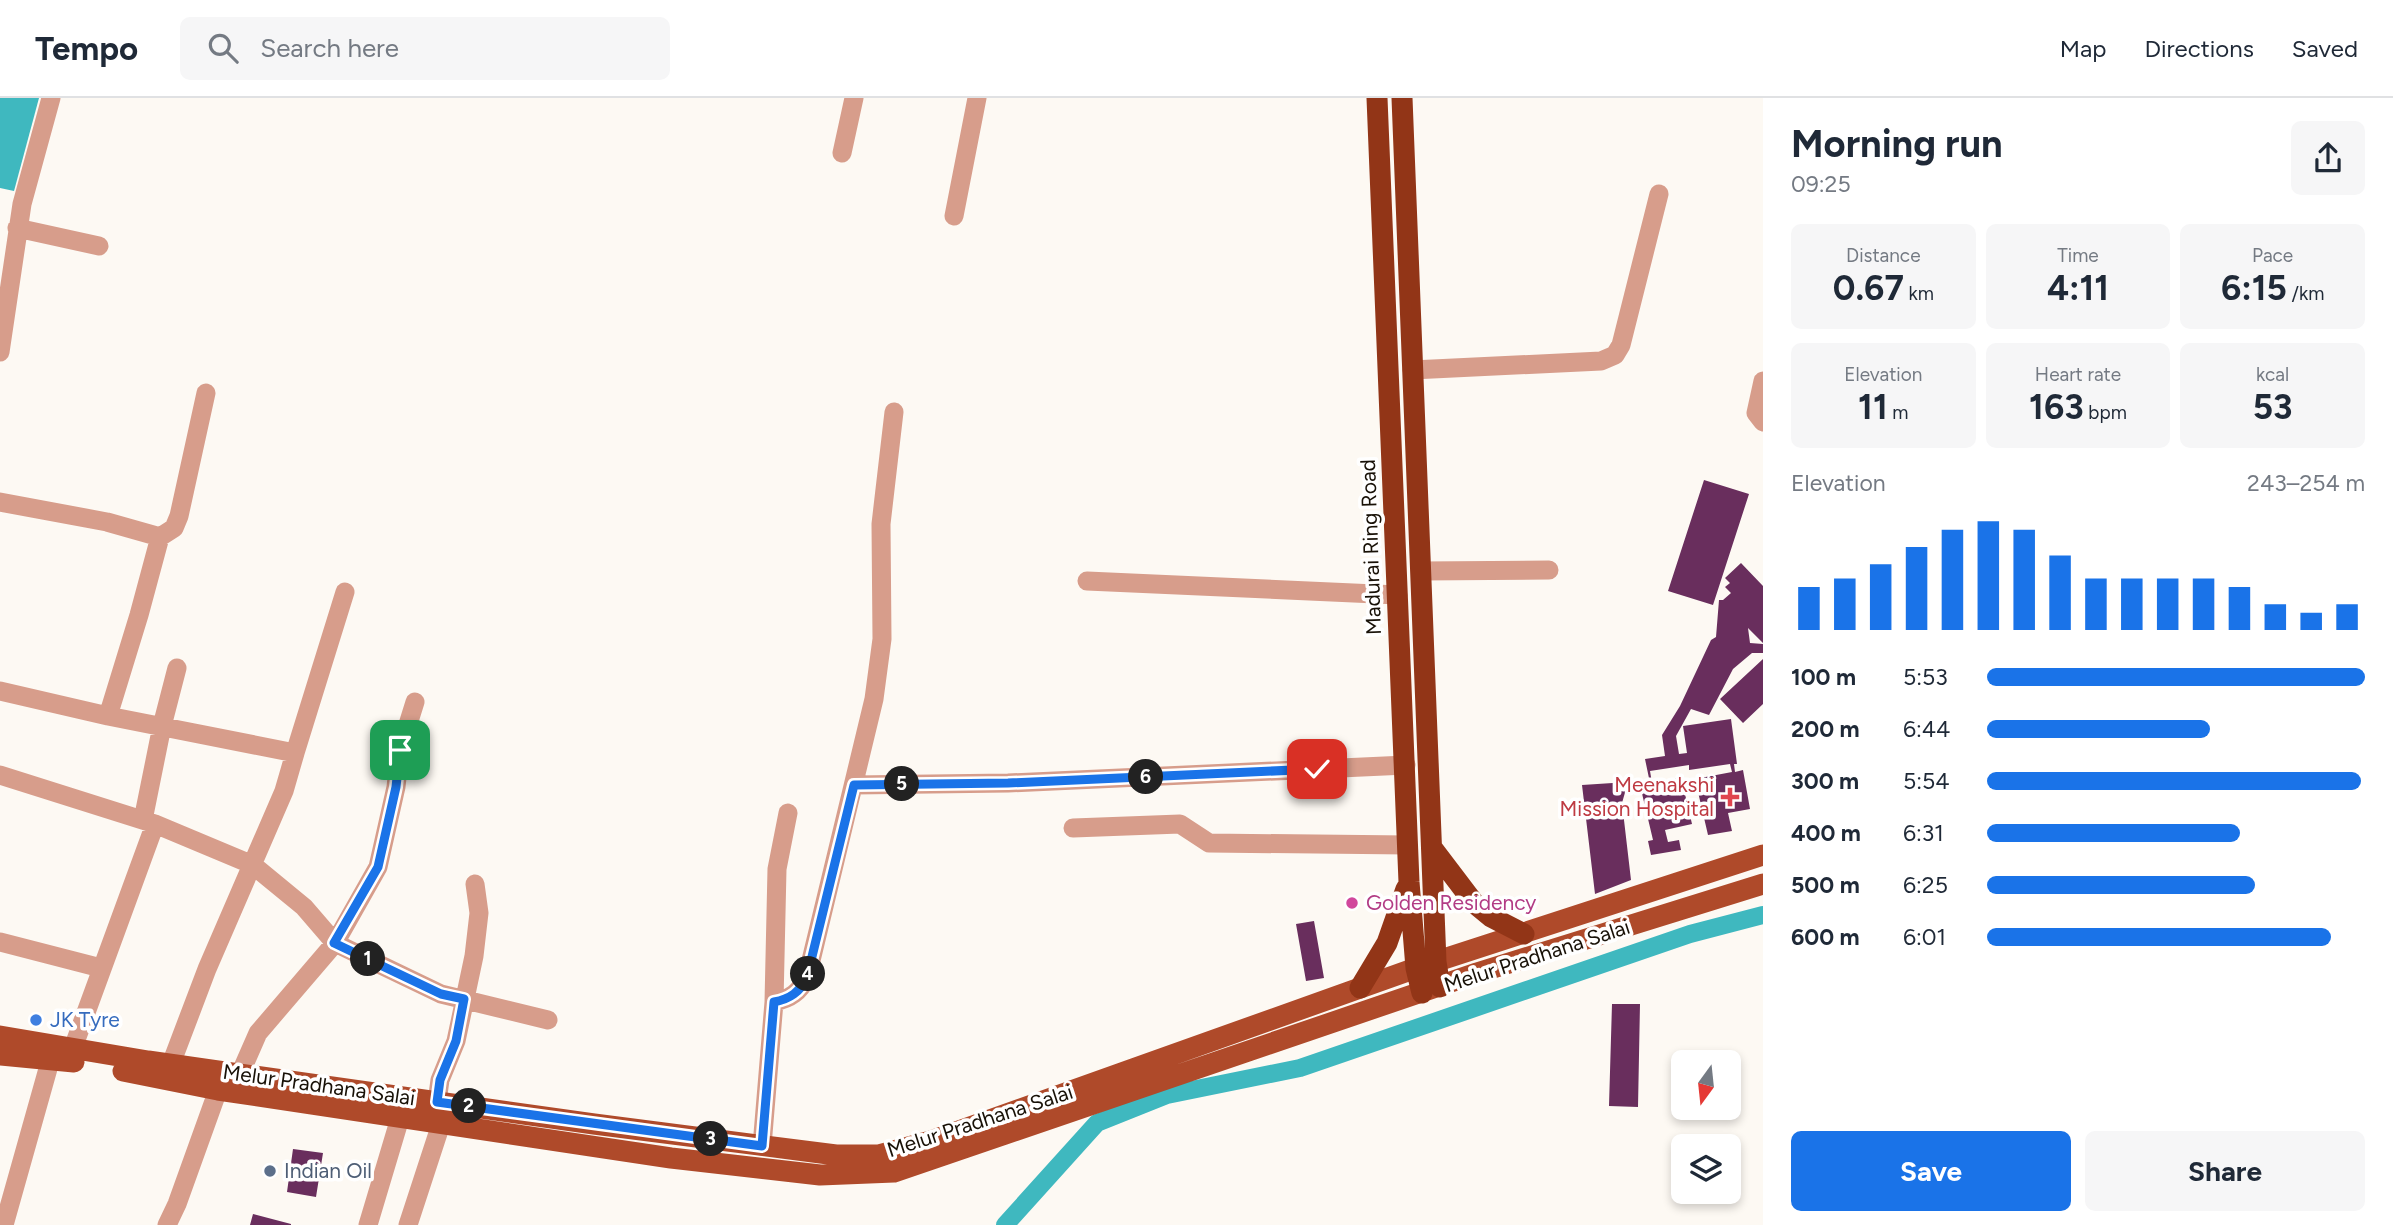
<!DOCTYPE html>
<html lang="en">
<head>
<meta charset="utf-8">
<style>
	body { margin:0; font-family:Figtree,sans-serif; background:#f6f6f7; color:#1f2937; height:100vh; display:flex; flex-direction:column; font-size:26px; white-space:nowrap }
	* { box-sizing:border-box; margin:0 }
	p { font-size:23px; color:#747a83 }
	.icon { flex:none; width:38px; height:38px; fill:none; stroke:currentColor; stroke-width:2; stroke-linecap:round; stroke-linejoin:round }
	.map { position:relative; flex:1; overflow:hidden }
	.details { display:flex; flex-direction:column; background:#fff; width:630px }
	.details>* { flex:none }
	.needle { width:46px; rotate:195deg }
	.buttons { position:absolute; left:1671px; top:952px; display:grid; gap:14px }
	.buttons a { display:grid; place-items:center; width:70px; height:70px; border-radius:10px; background:#fff; box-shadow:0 4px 10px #0003; font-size:35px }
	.pin { position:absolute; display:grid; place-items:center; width:60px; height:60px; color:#fff; margin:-30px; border-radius:14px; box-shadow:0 4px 10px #0006 }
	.km { position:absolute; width:35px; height:35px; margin:-18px; border-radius:50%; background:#222; color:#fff; font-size:19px; line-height:35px; text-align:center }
	.round { display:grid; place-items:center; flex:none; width:74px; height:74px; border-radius:10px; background:#f6f6f7 }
	.summary { display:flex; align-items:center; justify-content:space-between; height:119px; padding:0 28px }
	h1 { font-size:38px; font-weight:700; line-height:52px }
	.metrics { display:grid; grid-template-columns:repeat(3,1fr); gap:10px; height:119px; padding:7px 28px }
	.metrics div { display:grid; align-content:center; border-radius:10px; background:#f6f6f7; text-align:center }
	.metrics b { font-size:35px; font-weight:700 }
	.metrics small { font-size:19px; font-weight:400 }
	.metrics p { font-size:19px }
	.chart { height:196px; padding:14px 28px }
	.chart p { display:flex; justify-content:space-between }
	.chart svg { width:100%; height:126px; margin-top:7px; stroke:#1a73e8; stroke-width:6 }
	.cta { display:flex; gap:14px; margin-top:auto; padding:14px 28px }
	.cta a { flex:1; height:80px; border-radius:10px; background:#1a73e8; color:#fff; font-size:28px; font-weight:700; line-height:80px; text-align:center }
	.cta a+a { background:#f6f6f7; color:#1f2937 }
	ul { padding:0 28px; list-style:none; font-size:23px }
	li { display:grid; grid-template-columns:112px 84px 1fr; align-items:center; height:52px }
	li i { height:18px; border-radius:9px; background:#1a73e8 }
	header { display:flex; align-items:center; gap:42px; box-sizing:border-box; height:98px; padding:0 35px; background:#fff; border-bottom:2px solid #e0e1e3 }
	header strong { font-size:33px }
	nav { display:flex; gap:38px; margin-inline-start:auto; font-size:24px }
	.search { width:490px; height:63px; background:#f6f6f7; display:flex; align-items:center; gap:18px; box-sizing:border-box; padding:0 24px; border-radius:10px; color:#747a83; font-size:26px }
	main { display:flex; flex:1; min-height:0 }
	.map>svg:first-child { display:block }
	.water { fill:#3fb8bf }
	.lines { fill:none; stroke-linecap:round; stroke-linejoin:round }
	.canal { stroke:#3fb8bf; stroke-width:18 }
	.building { fill:#692e5d }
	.minor { stroke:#d79d8b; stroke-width:19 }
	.major { stroke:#af4a2a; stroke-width:21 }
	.highway { stroke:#923517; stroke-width:21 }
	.route-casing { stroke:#fff; stroke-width:14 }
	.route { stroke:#1a73e8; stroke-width:9 }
	.health-dot { fill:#e0444e; stroke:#fff; stroke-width:2.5 }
	.hotel-dot { fill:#d1479c; stroke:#fff; stroke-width:2.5 }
	.shop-dot { fill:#3f7fe0; stroke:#fff; stroke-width:2.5 }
	.service-dot { fill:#5c6f8a; stroke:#fff; stroke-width:2.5 }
	.labels { text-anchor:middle; stroke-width:7; stroke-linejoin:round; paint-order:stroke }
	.street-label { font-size:21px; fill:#181107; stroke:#fff }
	.health-label { font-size:21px; fill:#be3a42; stroke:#fff; text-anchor:end }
	.hotel-label { font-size:21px; fill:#b23c85; stroke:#fff; text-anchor:start }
	.shop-label { font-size:21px; fill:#366cbe; stroke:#fff; text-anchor:start }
	.service-label { font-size:21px; fill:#4e5e75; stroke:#fff; text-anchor:start }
</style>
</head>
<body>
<header>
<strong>Tempo</strong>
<div class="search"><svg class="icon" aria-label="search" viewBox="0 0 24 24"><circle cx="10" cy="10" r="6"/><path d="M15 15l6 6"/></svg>Search here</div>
<nav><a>Map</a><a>Directions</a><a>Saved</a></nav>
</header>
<main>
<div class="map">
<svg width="1763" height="1127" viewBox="0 0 1763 1127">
	<rect width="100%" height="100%" fill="#fdf9f3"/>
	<path class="water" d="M0,0H39L14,93L0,90Z"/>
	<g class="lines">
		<path class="canal" d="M1005,1127L1097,1025L1167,997L1300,970L1690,836L1763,817"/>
	</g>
	<path class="building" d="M1704,382L1749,396L1713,507L1668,493Z
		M1741,465L1763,488V545L1748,530L1750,545L1763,546V555H1752L1733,571L1709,617L1691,611L1676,638L1679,656L1687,655L1683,628L1731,621L1737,666H1734L1735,674L1743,672L1750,711L1728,715L1732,733L1708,737L1695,681L1732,674L1730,666L1689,672V667L1650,673L1652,685L1681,679L1692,726L1665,732L1668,744L1679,742L1681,752L1651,757L1648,743L1653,742L1640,687L1650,685L1645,661L1665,658L1662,637L1680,608L1711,542L1716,539L1719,502H1723L1731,495L1725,489L1730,485L1725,480Z
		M1763,561V606L1743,625L1720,601Z
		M1628,684L1622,705L1631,782L1595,796L1582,687Z
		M1314,823L1324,880L1306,883L1296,826Z
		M1612,906H1640L1638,1009L1609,1008Z
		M293,1051L323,1055L316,1099L287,1094Z
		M253,1116L291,1126V1127H250Z"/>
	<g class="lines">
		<path class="minor" d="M842,55L854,0
			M954,118L977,0
			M17,130L99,148
			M0,254L22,106L51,0
			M1412,272L1601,263L1615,257L1621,247L1659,96
			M1763,283L1756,315L1763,324
			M0,404L107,424L160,439L174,430L179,418L206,295
			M1421,473L1549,472
			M1087,483L1398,497
			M0,593L108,618L295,655L345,494
			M108,618L139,517L160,439
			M0,677L155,726L253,767L304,809L335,845L378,769L396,689L400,652L415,604
			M854,687L1008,685L1406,667
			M143,722L162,628L177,570
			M1073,730L1180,726L1209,745L1408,747
			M0,844L101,870
			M774,904L777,771L788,715
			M73,950L155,726
			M171,966L207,871L284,693L295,655
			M240,976L258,935L335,845L441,896L548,922
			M437,1004L440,982L456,943L474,858L479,815L475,786
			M762,1048L774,904C790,901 800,894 807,879L874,601L882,541L881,426L894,314
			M4,1127L51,960
			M167,1127L177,1106L218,992
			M368,1127L400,1020
			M408,1127L441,1026"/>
		<path class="major" d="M0,938L148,963L594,1026L836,1057H879L931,1043L1416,870L1763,757
			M0,957L74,964
			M123,973L218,992L671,1060L820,1077L894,1074L1477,875L1763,786"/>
		<path class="highway" d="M1377,0L1409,784L1416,870L1422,895
			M1402,0L1436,864L1440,889
			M1433,751L1474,805L1491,819L1524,836
			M1360,890L1387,845L1406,791"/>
	</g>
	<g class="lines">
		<g class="route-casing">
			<path id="route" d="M400,652L396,689L378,769L334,845L441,896L464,901L456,943L440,982L437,1004L762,1048L774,904C790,901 800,894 807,879L854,687L1008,685L1317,671"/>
		</g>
		<use href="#route" class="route"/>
	</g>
	<path class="health-dot" d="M1726.5 688.5h7v7h7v7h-7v7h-7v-7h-7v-7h7z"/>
	<circle class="hotel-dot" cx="1352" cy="805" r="7"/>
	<circle class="shop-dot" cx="36" cy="922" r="7"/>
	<circle class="service-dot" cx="270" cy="1073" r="7"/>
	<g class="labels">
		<g class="street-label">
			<text transform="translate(1371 449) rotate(-92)" y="7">Madurai Ring Road</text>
			<text transform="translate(1537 858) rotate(-18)" y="7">Melur Pradhana Salai</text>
			<text transform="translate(319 987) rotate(8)" y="7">Melur Pradhana Salai</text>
			<text transform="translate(980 1023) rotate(-18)" y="7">Melur Pradhana Salai</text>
		</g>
		<g class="health-label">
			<text x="1714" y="694">Meenakshi<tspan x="1714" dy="24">Mission Hospital</tspan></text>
		</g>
		<g class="hotel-label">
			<text x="1366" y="812">Golden Residency</text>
		</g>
		<g class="shop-label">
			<text x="50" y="929">JK Tyre</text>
		</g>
		<g class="service-label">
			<text x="284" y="1080">Indian Oil</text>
		</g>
	</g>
</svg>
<div class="buttons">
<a><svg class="needle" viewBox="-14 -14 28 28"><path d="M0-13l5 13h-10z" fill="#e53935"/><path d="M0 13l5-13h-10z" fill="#747a83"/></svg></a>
<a><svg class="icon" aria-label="layers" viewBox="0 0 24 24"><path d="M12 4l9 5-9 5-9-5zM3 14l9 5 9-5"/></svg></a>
</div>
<div class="pin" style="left:400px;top:652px;background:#1e9e55"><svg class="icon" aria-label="arrive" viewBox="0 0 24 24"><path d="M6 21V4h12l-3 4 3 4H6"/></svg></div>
<div class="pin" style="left:1317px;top:671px;background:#d93025"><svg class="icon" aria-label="check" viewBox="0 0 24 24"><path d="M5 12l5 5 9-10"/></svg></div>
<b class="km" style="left:368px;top:861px">1</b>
<b class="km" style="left:469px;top:1008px">2</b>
<b class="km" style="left:711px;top:1041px">3</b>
<b class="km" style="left:808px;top:876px">4</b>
<b class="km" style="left:902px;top:686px">5</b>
<b class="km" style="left:1146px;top:679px">6</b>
</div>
<section class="details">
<div class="summary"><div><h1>Morning run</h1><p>09:25</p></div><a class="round"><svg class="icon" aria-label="share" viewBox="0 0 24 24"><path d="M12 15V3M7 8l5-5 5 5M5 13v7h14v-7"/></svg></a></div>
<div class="metrics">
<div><p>Distance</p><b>0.67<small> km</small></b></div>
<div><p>Time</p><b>4:11</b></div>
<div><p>Pace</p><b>6:15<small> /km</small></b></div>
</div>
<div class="metrics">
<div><p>Elevation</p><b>11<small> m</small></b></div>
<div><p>Heart rate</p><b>163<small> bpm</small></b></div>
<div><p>kcal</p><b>53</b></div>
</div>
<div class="chart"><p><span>Elevation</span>243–254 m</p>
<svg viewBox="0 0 160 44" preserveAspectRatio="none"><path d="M5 44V29M15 44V26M25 44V21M35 44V15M45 44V9M55 44V6M65 44V9M75 44V18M85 44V26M95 44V26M105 44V26M115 44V26M125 44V29M135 44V35M145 44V38M155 44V35"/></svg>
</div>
<ul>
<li><b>100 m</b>5:53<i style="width:100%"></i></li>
<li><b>200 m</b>6:44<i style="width:59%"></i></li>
<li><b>300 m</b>5:54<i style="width:99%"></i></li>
<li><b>400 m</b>6:31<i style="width:67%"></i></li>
<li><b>500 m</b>6:25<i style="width:71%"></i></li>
<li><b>600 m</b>6:01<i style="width:91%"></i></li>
</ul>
<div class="cta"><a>Save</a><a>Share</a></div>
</section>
</main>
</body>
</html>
